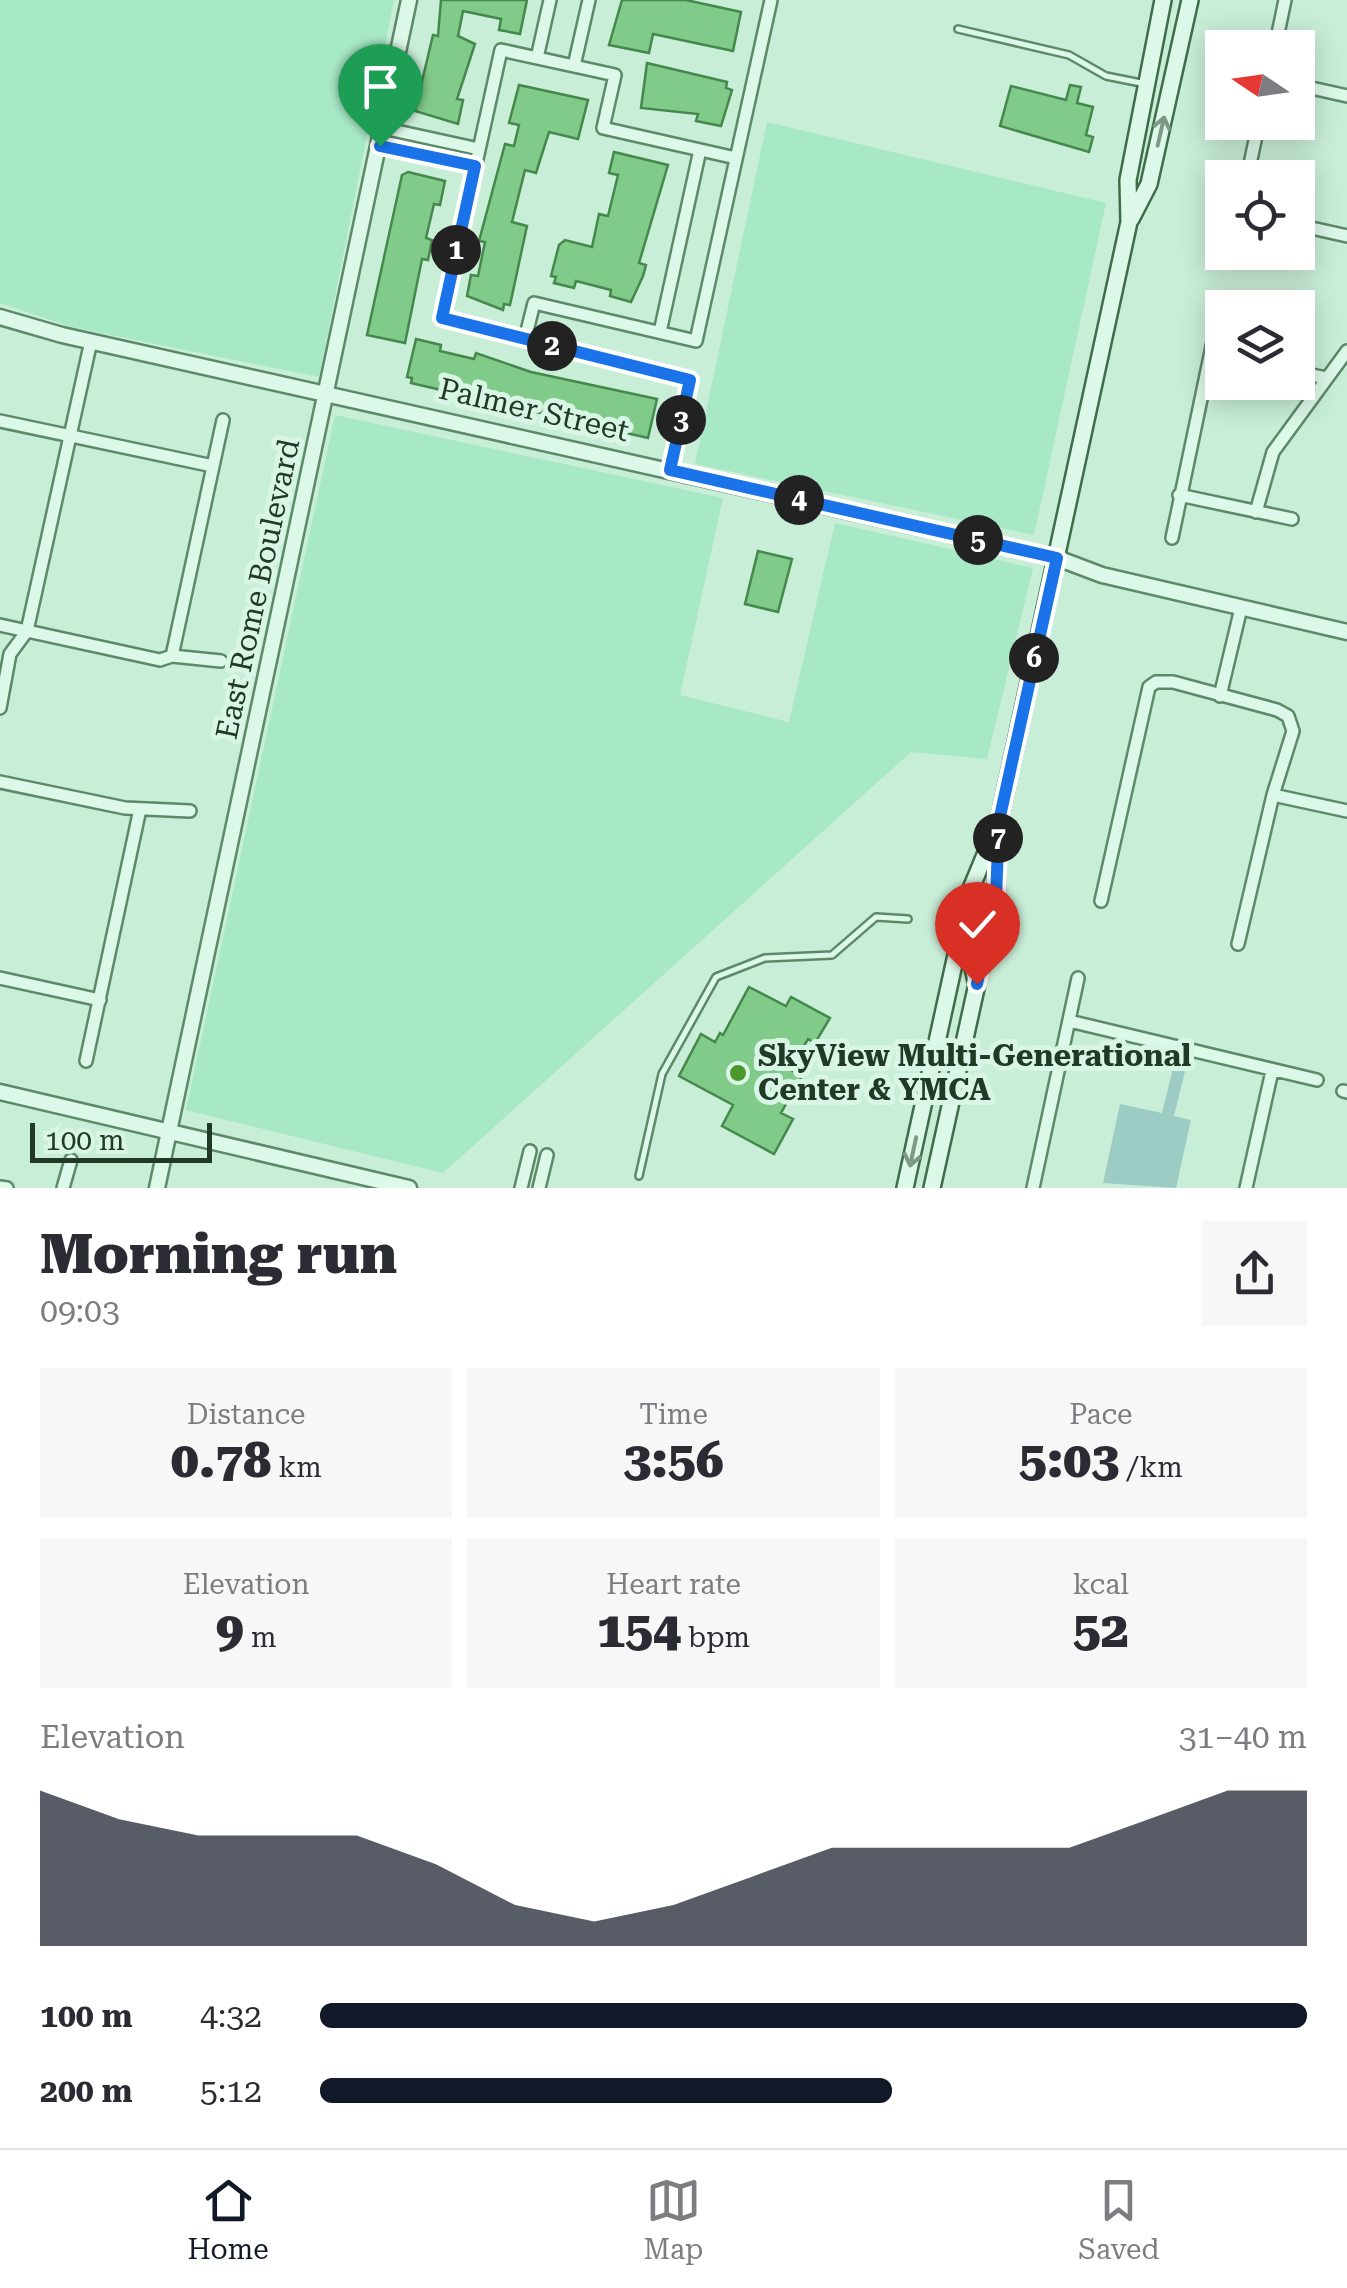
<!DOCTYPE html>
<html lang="en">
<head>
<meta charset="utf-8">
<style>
	body { margin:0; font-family:"Roboto Serif",serif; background:#f7f7f7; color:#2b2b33; height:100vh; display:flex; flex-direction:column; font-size:38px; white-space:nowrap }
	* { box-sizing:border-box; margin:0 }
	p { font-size:32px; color:#7c7c81 }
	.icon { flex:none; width:55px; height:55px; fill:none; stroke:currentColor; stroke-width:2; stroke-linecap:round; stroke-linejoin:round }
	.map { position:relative; height:1188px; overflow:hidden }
	.panel { display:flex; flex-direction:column; background:#fff; flex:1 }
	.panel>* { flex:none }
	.needle { width:65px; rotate:283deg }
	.tools { position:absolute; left:1205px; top:30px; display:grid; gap:20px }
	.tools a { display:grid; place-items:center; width:110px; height:110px; border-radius:0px; background:#fff; box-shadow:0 5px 25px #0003; font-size:50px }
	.scale { position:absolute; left:30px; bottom:25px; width:182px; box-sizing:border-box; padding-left:10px; border:5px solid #213a26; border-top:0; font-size:28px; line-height:35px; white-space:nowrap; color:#213a26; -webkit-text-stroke:8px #d8f5e5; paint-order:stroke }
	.pin { position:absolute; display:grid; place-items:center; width:85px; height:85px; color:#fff; margin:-102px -42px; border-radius:50% 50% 50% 0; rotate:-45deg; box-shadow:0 0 10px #0007 }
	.pin .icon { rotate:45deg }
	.km { position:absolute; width:50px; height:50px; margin:-25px; border-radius:50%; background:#222; color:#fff; font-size:28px; line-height:50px; text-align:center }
	.round { display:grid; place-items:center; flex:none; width:105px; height:105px; border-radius:0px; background:#f7f7f7 }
	.head { display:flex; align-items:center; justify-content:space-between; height:170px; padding:0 40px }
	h1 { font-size:55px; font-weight:800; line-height:75px }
	.metrics { display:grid; grid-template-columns:repeat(3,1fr); gap:15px; height:170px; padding:10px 40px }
	.metrics div { display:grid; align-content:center; border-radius:0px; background:#f7f7f7; text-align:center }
	.metrics b { font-size:50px; font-weight:800 }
	.metrics small { font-size:28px; font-weight:400 }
	.metrics p { font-size:28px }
	.chart { height:280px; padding:20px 40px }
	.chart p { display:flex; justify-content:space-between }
	.chart svg { width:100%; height:180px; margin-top:10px; fill:#111827; opacity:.7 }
	ul { padding:0 40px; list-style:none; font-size:32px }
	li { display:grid; grid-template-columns:160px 120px 1fr; align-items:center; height:75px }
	li i { height:25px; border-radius:12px; background:#111827 }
	.tab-bar { display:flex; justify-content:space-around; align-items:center; height:140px; border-top:2px solid #e1e1e2; background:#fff; font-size:28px; color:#7c7c81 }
	.tab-bar a { display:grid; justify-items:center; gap:5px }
	.tab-bar .selected { color:#111827 }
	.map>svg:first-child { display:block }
	.green { fill:#9cccc4 }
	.sand { fill:#a7e8c5 }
	.building { fill:#80ca8a; stroke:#44884c; stroke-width:2.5 }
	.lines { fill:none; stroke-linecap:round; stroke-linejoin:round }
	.service-casing { stroke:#5e8969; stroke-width:10 }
	.minor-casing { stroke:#5e8969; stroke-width:16 }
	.tertiary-casing { stroke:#5e8969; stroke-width:19 }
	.secondary-casing { stroke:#416b4a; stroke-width:20 }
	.service { stroke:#dcf8e8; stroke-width:5 }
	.minor { stroke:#dcf8e8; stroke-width:11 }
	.tertiary { stroke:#dcf8e8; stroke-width:14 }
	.secondary { stroke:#dcf8e8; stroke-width:15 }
	.oneway { stroke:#7e9987 }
	.route-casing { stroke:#fff; stroke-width:20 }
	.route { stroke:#1a73e8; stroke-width:12 }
	.poi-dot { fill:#4d972f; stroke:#d8f5e5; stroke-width:4 }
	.labels { text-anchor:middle; stroke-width:10; stroke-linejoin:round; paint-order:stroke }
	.street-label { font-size:30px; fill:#213a26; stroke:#d8f5e5 }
	.poi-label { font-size:30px; font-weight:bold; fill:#213a26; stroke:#d8f5e5; text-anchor:start }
</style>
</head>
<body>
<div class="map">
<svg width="1347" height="1188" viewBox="0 0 1347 1188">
	<rect width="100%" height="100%" fill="#c9eed8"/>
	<path class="green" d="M1175,1060L1187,1063L1174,1116L1191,1120L1176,1188L1103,1183L1120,1104L1162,1113Z"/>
	<path class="sand" d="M0,0H394L319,377L71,327L0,303Z
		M767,122L1106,203L1034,535L695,464Z
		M335,415L723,498L680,695L789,722L835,523L1033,568L987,759L911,752L443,1173L186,1110Z"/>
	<path class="building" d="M441,0H527L520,34L499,30L501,19L463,11L458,36L475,44L457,99L463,100L458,124L415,111L433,35L438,36Z
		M622,0H686L741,12L733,51L653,34L649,53L609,45Z
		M647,63L727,82L726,88L732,90L721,126L696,121L698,114L641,108Z
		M519,85L588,100L578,139L549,132L536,173L525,170L512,222L527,226L510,305L504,304L503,310L467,296L471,275L478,276L485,242L479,241L505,144L514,146L519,125L509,123Z
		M1070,85L1081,87L1077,103L1093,107L1086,135L1093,137L1089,152L1000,126L1011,86L1066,100Z
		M614,152L668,165L639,263L646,265L643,276L631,302L610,296L611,290L576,281L574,288L554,283L556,277L551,276L559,245L565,240L592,247L599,214L608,216L618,175L609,173Z
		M408,172L445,181L440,205L434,204L426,238L432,240L428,260L422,259L405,343L367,335L402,175Z
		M416,339L441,345L440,351L474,359L476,353L531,372L657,399L648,438L411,383L412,378L407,377Z
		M758,551L792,559L778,612L745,604Z
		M749,987L786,1006L791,997L830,1018L815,1043L808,1039L791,1070L802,1076L781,1113L793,1119L774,1154L722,1126L733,1105L679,1076L701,1034L715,1042L720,1033L723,1035Z"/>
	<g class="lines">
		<g class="service-casing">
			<path id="service" d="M958,29L1069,55L1106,76L1146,84
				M670,470L675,447
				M639,1176L662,1074L716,977L765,958L832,955L876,917L908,919"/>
		</g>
		<g class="minor-casing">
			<path id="minor" d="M1275,48L1285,0
				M537,58L550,0
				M574,66L589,0
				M1298,85L1347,96
				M383,128L479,149
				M380,146L475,166
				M1247,178L1259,122
				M1298,225L1347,236
				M1231,255V252
				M660,332L700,150
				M525,339L534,303L696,341L771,0
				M1298,372L1326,378
				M0,421L213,466
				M675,444L690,380L442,318L501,50L615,75L603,128L736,158
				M1179,495L1292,519
				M1256,512L1273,452L1347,351
				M1172,538L1219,313
				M0,625L160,660L172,656L221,661
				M172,656L223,420
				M1220,696L1241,608
				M0,708L10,654L27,631L91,341
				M0,782L125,808L190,811
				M1273,795L1347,811
				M1101,901L1149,687L1156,682H1173L1277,710L1288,716L1293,731L1273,795L1238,944
				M0,978L100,1000
				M1069,1021L1317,1080
				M86,1061L140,809
				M1343,1091L1347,1092
				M0,1187L7,1188
				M63,1188L71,1160
				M521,1188L530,1151
				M539,1188L547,1155
				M1033,1188L1078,978
				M1246,1188L1272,1071"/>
		</g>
		<g class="tertiary-casing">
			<path id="tertiary" d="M0,317L62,335L1057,558L1102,575L1347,632
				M0,1092L409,1188
				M157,1188L409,0"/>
		</g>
		<g class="secondary-casing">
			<path id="secondary" d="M1131,219L1149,184L1190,0
				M965,912L977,923L970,955L976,981
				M905,1188L970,891L999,821L1129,222L1128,180L1163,0
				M932,1188L996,898L998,830"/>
		</g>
		<use href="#service" class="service"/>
		<use href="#minor" class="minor"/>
		<use href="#tertiary" class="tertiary"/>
		<use href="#secondary" class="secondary"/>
	</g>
	<defs><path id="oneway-shaft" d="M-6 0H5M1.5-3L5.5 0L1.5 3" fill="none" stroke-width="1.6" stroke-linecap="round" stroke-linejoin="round" transform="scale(2.5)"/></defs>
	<g class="oneway">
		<use href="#oneway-shaft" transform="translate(1161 131) rotate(-77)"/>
		<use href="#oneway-shaft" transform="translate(913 1152) rotate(102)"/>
	</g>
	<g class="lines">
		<g class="route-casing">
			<path id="route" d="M380,146L475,166L442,318L690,380L670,470L1057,558L999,821L996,898L977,984"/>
		</g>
		<use href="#route" class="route"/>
	</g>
	<circle class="poi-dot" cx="738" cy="1073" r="10"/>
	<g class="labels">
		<g class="street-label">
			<text transform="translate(534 410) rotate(13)" y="10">Palmer Street</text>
			<text transform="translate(258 589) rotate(-78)" y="10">East Rome Boulevard</text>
		</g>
		<g class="poi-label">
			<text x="758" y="1066">SkyView Multi-Generational<tspan x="758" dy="34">Center &amp; YMCA</tspan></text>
		</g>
	</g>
</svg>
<div class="tools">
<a><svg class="needle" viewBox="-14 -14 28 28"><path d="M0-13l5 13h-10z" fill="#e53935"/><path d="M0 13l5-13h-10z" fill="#7c7c81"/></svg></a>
<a><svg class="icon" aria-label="locate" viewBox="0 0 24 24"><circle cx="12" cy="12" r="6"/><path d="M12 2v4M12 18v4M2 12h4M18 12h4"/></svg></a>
<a><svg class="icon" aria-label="layers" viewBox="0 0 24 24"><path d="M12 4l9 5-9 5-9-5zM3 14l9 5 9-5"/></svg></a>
</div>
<div class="scale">100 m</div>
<div class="pin" style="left:380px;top:146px;background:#1e9e55"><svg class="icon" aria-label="arrive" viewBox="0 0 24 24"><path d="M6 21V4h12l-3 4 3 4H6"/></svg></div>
<div class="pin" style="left:977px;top:984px;background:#d93025"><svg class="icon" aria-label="check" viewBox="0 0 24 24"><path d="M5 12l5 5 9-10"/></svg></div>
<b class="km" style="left:456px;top:250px">1</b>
<b class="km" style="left:552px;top:346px">2</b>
<b class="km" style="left:681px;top:420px">3</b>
<b class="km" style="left:799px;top:500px">4</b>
<b class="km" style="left:978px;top:540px">5</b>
<b class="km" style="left:1034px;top:658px">6</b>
<b class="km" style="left:998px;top:838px">7</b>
</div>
<section class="panel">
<div class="head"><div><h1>Morning run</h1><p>09:03</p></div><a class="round"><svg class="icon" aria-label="share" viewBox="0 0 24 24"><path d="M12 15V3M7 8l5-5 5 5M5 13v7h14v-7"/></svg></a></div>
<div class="metrics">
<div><p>Distance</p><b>0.78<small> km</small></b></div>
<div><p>Time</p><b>3:56</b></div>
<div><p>Pace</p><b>5:03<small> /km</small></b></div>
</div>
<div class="metrics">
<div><p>Elevation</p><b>9<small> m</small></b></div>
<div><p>Heart rate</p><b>154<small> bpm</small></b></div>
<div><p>kcal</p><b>52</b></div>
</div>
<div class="chart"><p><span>Elevation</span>31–40 m</p>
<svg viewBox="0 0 160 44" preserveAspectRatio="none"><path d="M0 44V6L10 13L20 17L30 17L40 17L50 24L60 34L70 38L80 34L90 27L100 20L110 20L120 20L130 20L140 13L150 6L160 6V44z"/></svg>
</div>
<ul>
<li><b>100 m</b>4:32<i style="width:100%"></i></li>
<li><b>200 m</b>5:12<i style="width:58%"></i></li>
</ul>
</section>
<nav class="tab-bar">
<a class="selected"><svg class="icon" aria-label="home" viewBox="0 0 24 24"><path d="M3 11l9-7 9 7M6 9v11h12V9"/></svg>Home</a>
<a><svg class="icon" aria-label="map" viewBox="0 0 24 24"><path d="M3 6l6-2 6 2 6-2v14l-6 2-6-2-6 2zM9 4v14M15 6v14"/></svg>Map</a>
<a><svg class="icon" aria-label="saved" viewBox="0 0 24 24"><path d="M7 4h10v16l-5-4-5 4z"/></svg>Saved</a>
</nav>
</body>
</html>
